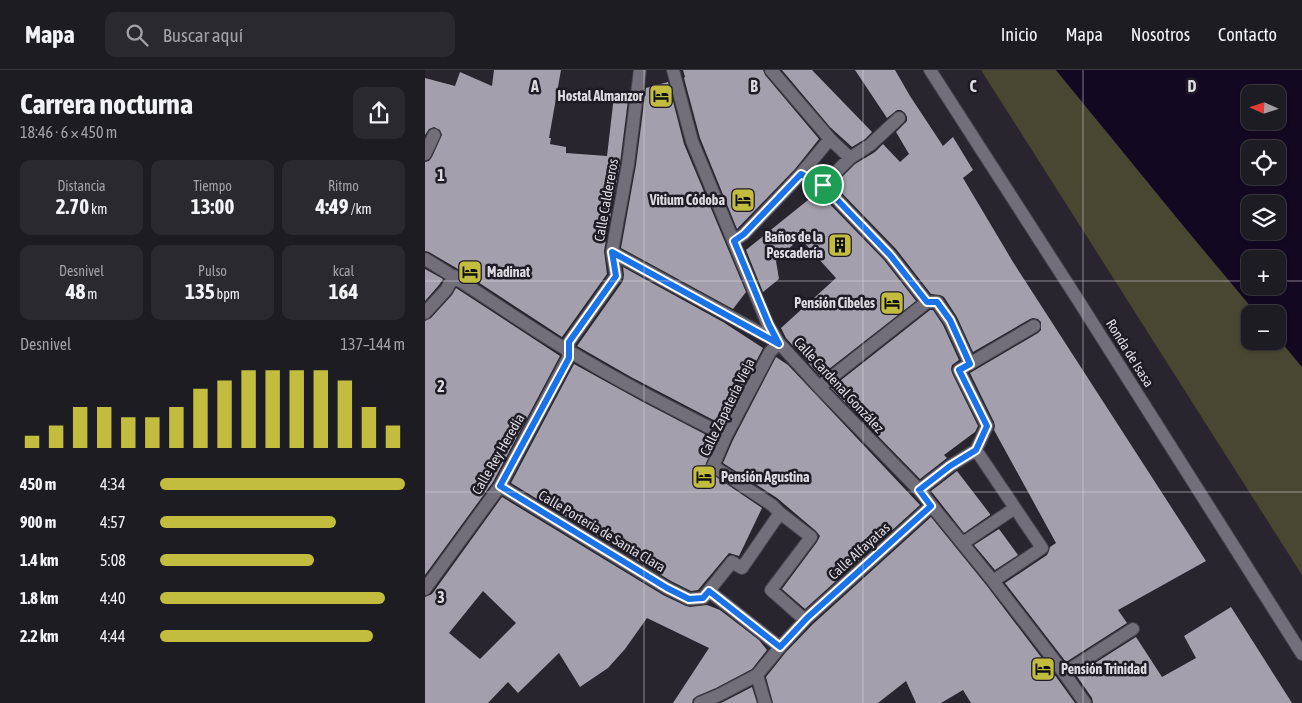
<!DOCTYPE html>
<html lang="es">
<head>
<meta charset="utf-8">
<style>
	body { margin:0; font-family:"Asap Condensed",sans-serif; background:#2b2930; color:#f1f3f6; height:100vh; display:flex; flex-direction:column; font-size:19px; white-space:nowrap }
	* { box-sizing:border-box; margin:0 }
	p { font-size:16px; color:#a1a1a6 }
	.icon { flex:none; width:28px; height:28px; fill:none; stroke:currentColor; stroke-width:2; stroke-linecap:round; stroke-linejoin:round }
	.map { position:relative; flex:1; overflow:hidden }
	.drawer { display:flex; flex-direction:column; background:#1e1c23; width:425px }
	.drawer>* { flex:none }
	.needle { width:32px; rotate:273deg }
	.fabs { position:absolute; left:816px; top:15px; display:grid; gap:10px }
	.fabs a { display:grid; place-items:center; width:45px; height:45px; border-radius:10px; background:#1e1c23; box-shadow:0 1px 4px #0004,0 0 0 1px #3c3a41; font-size:25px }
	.pin { position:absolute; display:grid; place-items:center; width:42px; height:42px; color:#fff; margin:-21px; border:2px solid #fff; border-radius:50%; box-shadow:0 1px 5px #0007 }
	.round { display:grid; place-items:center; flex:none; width:52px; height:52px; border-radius:10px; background:#2b2930 }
	.summary { display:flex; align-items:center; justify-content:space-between; height:85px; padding:0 20px }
	h1 { font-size:28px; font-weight:700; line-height:38px }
	.figures { display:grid; grid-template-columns:repeat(3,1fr); gap:8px; height:85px; padding:5px 20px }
	.figures div { display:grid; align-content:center; border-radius:10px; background:#2b2930; text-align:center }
	.figures b { font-size:21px; font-weight:700 }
	.figures small { font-size:14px; font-weight:400 }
	.figures p { font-size:14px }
	.chart { height:140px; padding:10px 20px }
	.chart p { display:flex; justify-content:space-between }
	.chart svg { width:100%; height:90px; margin-top:5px; stroke:#c2bd3f; stroke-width:6 }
	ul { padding:0 20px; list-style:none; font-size:16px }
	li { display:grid; grid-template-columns:80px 60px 1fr; align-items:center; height:38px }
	li i { height:12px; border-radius:6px; background:#c2bd3f }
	header { display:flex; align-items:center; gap:30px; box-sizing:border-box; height:70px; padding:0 25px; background:#1e1c23; border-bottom:1px solid #3c3a41 }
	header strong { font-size:24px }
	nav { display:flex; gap:28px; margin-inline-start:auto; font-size:18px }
	.search { width:350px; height:45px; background:#2b2930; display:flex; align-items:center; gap:12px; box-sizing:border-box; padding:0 18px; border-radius:10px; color:#a1a1a6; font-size:19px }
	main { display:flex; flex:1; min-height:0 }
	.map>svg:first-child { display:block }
	.green { fill:#484732 }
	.water { fill:#130822; fill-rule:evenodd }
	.building { fill:#a39fac; fill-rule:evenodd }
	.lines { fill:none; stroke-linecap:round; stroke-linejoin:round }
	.minor-casing { stroke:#46434c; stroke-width:14 }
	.minor { stroke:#726e7a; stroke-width:12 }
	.route-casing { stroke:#fff; stroke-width:10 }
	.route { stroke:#1a73e8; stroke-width:6 }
	.grid { fill:none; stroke:#dddbe2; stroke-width:1; stroke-opacity:0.55 }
	.labels { text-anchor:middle; stroke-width:5; stroke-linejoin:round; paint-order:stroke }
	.poi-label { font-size:14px; font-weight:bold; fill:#dddbe2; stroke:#1f1b25; text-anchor:end }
	.street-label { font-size:14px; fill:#dddbe2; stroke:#1f1b25 }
	.grid-label { font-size:16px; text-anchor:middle; font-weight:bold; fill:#dddbe2; stroke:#1f1b25; stroke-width:5; stroke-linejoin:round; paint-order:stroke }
</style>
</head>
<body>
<header>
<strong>Mapa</strong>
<div class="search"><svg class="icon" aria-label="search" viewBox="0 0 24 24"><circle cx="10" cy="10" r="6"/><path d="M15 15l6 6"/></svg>Buscar aquí</div>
<nav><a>Inicio</a><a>Mapa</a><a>Nosotros</a><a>Contacto</a></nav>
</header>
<main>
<section class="drawer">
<div class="summary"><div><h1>Carrera nocturna</h1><p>18:46 · 6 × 450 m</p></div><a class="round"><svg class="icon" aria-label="share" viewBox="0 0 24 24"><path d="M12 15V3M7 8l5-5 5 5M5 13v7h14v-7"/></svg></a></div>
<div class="figures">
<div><p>Distancia</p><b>2.70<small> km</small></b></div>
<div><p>Tiempo</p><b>13:00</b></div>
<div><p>Ritmo</p><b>4:49<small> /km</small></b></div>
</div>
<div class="figures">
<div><p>Desnivel</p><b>48<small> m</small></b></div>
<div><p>Pulso</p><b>135<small> bpm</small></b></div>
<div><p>kcal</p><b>164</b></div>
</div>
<div class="chart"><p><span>Desnivel</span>137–144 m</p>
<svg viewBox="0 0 160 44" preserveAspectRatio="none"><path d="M5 44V38M15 44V33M25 44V24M35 44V24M45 44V29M55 44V29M65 44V24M75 44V15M85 44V11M95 44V6M105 44V6M115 44V6M125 44V6M135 44V11M145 44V24M155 44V33"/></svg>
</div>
<ul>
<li><b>450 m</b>4:34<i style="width:100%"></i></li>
<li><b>900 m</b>4:57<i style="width:72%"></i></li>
<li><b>1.4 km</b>5:08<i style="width:63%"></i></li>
<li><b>1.8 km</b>4:40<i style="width:92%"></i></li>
<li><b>2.2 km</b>4:44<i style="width:87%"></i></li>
</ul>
</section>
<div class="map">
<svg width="877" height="633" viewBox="0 0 877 633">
	<rect width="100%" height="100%" fill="#28252f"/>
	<path class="green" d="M556,0H631L761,159L832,244H825V271H852L853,268L877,297V505Z"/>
	<path class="water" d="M631,0H877V297L853,268L852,244H832L761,159ZM825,24H852V51H825ZM825,79H852V106H825ZM825,134H852V161H825ZM825,189H852V216H825Z"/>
	<path class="building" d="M69,0H136L124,68H126L125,74L141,77V83L182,86L189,26L204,22L195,93L179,181L182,204L137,267L33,199L4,182L0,181V92L4,91L7,87L17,65L15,60L9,57L4,59L0,65V8L30,16L35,2L67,16Z
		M258,0H338L340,5L394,69L370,99L312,159L275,68L259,8L260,7Z
		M357,0H387L447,62L440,69L427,77L405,57Z
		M430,0H470L485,26L518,76L528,67L548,100L538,108L588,192L781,491L693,540L702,553L641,592L580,513L622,485L624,481L625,477L631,473L569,360L570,356L569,352L545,303L613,263L616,260V252L613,249L608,248L605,249L548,282L532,247L519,227L515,225L506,224L471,179L409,115L430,94L450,82L458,74L475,92L484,84L471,62L482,51V47L480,43L476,40H472L462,48Z
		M243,12L259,74L321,222L308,239L196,178L211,95L221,18Z
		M393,122L459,190L491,231L395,306L361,268L356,258L411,208L375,168L351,191L354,209L338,222L321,180Z
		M198,197L298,252L338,278L298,355L206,307L152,276L198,211L199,205Z
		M0,199L18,209L14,215L0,231Z
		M31,218L135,286L68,412L0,505V251L6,248L27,225Z
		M505,240H508L518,255L534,290L527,295L526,299L527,303L553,356L550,362L519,385L522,388L495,409L406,318Z
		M351,287L363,295L495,435L380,539L357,519L392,472L395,466L391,461L352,428L298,393L308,370Z
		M149,294L218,332L291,370L281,393L280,397L281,400L337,438L314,486L304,483L273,520L266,521L246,511L86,413Z
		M532,401L565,444V445L539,463L506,421Z
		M77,427L238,525L261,536L265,537L282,535L295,540L334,570L342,580L327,599L291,618L272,626L268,629L267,633H248L284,578L222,548L200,579L183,598L155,617L134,583L93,623L83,612L63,633H0V527L7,524ZM58,521L91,553L55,589L24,563Z
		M506,447L562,516L632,608L650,633H546L538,620L516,633H491L481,611L453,633H348L341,607L361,582L388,554Z
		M574,459L593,485L570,500L549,475Z
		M806,537L867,633H668L667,628L651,605L711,567L737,607L771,588L759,566Z
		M327,617L332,633H296L298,632Z"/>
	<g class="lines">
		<g class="minor-casing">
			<path id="minor" d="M248,0L267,71L343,255L354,273L394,317L494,420L568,511L639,603L660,633
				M346,0L405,69L425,88
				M505,0L653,230L877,584
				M0,84L9,65
				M376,104L398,115L465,185L502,232
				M398,115L425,88L445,75L474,48
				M309,171L319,164L376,104L405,69
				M187,182L354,273L345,282L301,366L288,396L347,435L355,443
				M0,189C49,218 95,252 144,281C195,312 248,339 301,366
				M0,243L21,220L29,206
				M394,317L502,232H512L525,251L545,294
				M551,380L617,478L568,511
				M75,416L242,518L264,529L278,528L307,492L317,498L355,443L386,467L346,520L380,550
				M494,420L525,396L551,380L562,356L534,300L609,256
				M538,473L590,438
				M0,519L75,416L143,288L144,272L191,206L187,182L203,94L215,0
				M284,521L355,577
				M639,603L708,559
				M332,605L340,633
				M275,633L294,625L332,605L355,577L382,548L506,436"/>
		</g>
		<use href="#minor" class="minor"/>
	</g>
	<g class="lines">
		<g class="route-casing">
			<path id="route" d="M376,104L398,115L465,185L502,232H512L525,250L545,294L534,300L562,356L551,380L525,396L494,420L506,436L382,548L355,577L284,521L278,528L264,529L242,518L75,416L144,288V272L191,206L187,182L354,274L344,255L309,171L319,164Z"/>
		</g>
		<use href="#route" class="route"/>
	</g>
	<path class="grid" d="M219,0V633M438,0V633M658,0V633M0,211H825M852,211H877M0,422H877"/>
	<defs>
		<g id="hotel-square" transform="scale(1.25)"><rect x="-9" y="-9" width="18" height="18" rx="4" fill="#c2bd3f" stroke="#1f1b25"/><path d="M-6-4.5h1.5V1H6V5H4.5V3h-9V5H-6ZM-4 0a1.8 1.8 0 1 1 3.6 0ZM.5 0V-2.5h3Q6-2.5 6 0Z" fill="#111"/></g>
		<g id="building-square" transform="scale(1.25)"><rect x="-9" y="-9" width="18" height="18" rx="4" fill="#c2bd3f" stroke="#1f1b25"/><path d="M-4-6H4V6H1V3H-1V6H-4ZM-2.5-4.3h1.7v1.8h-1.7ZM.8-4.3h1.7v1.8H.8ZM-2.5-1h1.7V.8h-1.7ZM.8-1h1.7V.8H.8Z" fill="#111"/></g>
	</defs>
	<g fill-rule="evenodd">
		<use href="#hotel-square" x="236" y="26"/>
		<use href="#hotel-square" x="318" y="130"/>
		<use href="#building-square" x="415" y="175"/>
		<use href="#hotel-square" x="45" y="202"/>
		<use href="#hotel-square" x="467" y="233"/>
		<use href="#hotel-square" x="279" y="407"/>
		<use href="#hotel-square" x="618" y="599"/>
	</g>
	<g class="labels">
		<g class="poi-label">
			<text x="218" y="31">Hostal Almanzor</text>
			<text x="300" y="135">Vitium Códoba</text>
			<text x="398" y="172">Baños de la<tspan x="398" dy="16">Pescadería</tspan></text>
			<text x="62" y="207" text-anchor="start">Madinat</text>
			<text x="450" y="238">Pensión Cibeles</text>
			<text x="296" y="412" text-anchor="start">Pensión Agustina</text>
			<text x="636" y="604" text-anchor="start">Pensión Trinidad</text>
		</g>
		<g class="street-label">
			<text transform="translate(181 130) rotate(-80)" y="5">Calle Caldereros</text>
			<text transform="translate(705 283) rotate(58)" y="5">Ronda de Isasa</text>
			<text transform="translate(414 315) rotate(47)" y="5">Calle Cardenal González</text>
			<text transform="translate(302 337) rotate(-64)" y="5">Calle Zapatería Vieja</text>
			<text transform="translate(73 384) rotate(-60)" y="5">Calle Rey Heredia</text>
			<text transform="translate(177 461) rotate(31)" y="5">Calle Portería de Santa Clara</text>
			<text transform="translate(434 481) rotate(-42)" y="5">Calle Alfayatas</text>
		</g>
	</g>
	<g class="grid-label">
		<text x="110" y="22">A</text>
		<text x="329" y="22">B</text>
		<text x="548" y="22">C</text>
		<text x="767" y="22">D</text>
		<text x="16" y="111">1</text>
		<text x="16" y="322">2</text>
		<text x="16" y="533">3</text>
	</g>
</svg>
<div class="fabs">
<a><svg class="needle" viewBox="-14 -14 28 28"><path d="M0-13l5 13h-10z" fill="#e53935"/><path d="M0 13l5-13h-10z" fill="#a1a1a6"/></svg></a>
<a><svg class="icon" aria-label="locate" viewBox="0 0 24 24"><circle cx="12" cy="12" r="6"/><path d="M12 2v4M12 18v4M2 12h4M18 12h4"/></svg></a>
<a><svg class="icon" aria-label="layers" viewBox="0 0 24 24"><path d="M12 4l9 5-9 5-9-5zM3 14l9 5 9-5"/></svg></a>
<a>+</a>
<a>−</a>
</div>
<div class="pin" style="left:398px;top:115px;background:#1e9e55"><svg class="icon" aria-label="arrive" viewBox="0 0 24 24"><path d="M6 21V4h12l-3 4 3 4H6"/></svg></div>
</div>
</main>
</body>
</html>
